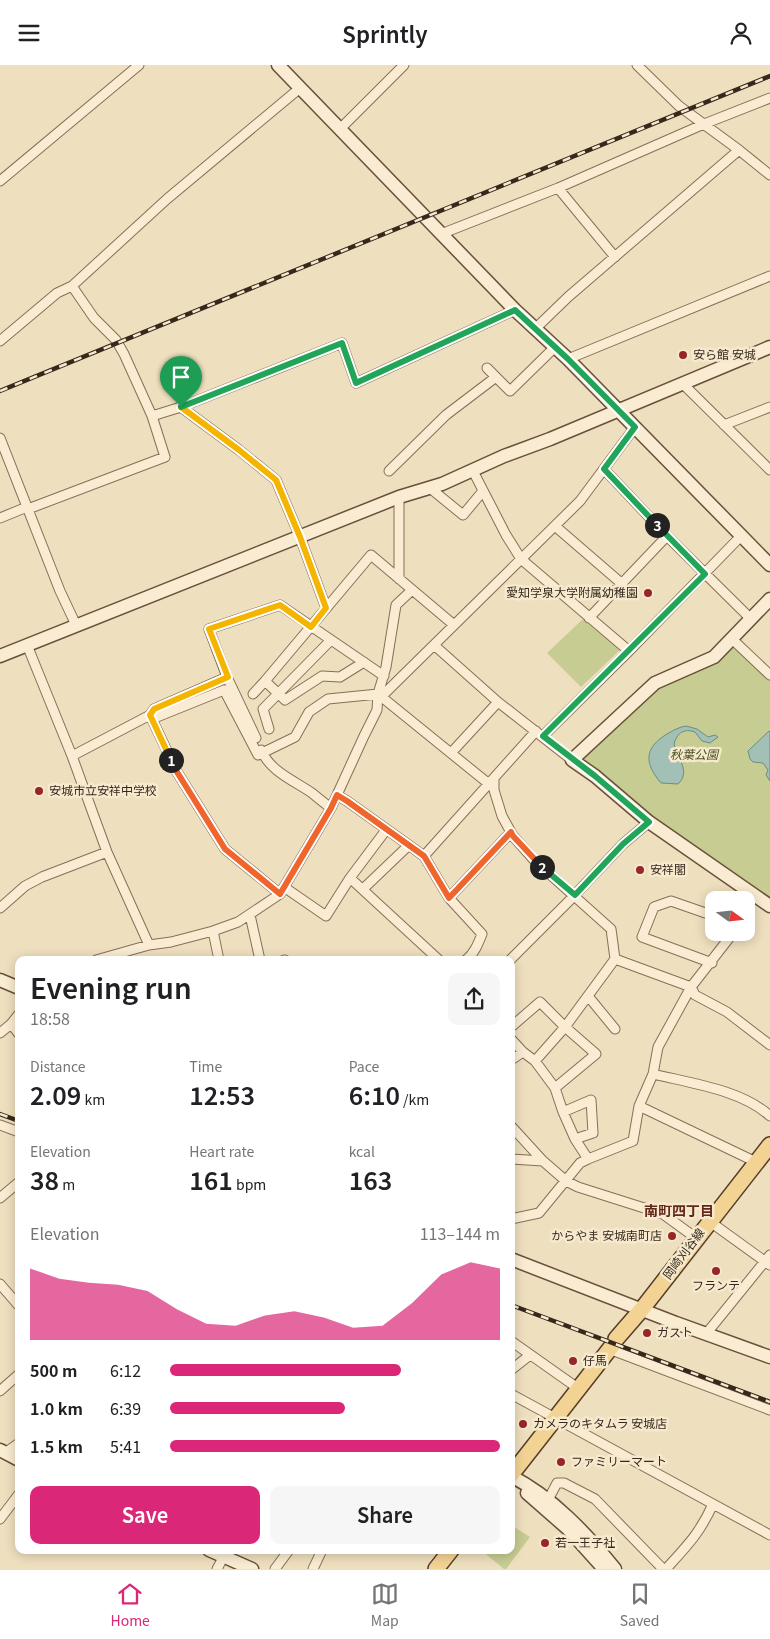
<!DOCTYPE html>
<html lang="en">
<head>
<meta charset="utf-8">
<style>
	body { margin:0; font-family:Georgia,"Noto Sans JP",serif; background:#f6f6f6; color:#202124; height:100vh; display:flex; flex-direction:column; font-size:19px; white-space:nowrap }
	* { box-sizing:border-box; margin:0 }
	p { font-size:16px; color:#757577 }
	.icon { flex:none; width:28px; height:28px; fill:none; stroke:currentColor; stroke-width:2; stroke-linecap:round; stroke-linejoin:round }
	.map { position:relative; flex:1; overflow:hidden }
	.side { position:absolute; left:15px; top:891px; width:500px; height:598px; display:flex; flex-direction:column; background:#fff; border-radius:10px; box-shadow:0 2px 12px #0003 }
	.side>* { flex:none }
	.needle { width:32px; rotate:105deg }
	.buttons { position:absolute; left:705px; top:826px; display:grid; gap:10px }
	.buttons a { display:grid; place-items:center; width:50px; height:50px; border-radius:10px; background:#fff; box-shadow:0 2px 12px #0003; font-size:25px }
	.pin { position:absolute; display:grid; place-items:center; width:42px; height:42px; color:#fff; margin:-51px -21px; border-radius:50% 50% 50% 0; rotate:-45deg; box-shadow:0 0 5px #0007 }
	.pin .icon { rotate:45deg }
	.km { position:absolute; width:25px; height:25px; margin:-12px; border-radius:50%; background:#222; color:#fff; font-size:14px; line-height:25px; text-align:center }
	.round { display:grid; place-items:center; flex:none; width:52px; height:52px; border-radius:10px; background:#f6f6f6 }
	.summary { display:flex; align-items:center; justify-content:space-between; height:85px; padding:0 15px }
	h1 { font-size:28px; font-weight:600; line-height:38px }
	.metrics { display:grid; grid-template-columns:repeat(3,1fr); gap:8px; height:85px; padding:5px 15px }
	.metrics div { display:grid; align-content:center }
	.metrics b { font-size:25px; font-weight:600 }
	.metrics small { font-size:14px; font-weight:400 }
	.metrics p { font-size:14px }
	.chart { height:140px; padding:10px 15px }
	.chart p { display:flex; justify-content:space-between }
	.chart svg { width:100%; height:90px; margin-top:5px; fill:#db2777; opacity:.7 }
	.action { display:flex; gap:10px; margin-top:auto; padding:10px 15px }
	.action a { flex:1; height:58px; border-radius:10px; background:#db2777; color:#fff; font-size:20px; font-weight:600; line-height:58px; text-align:center }
	.action a+a { background:#f6f6f6; color:#202124 }
	ul { padding:0 15px; list-style:none; font-size:16px }
	li { display:grid; grid-template-columns:80px 60px 1fr; align-items:center; height:38px }
	li i { height:12px; border-radius:6px; background:#db2777 }
	header { display:flex; justify-content:space-between; align-items:center; height:65px; padding:0 15px; background:#fff; font-size:22px; font-weight:600 }
	.tab-bar { display:flex; justify-content:space-around; align-items:center; height:70px; border-top:1px solid #e0e0e0; background:#fff; font-size:14px; color:#757577 }
	.tab-bar a { display:grid; justify-items:center; gap:2px }
	.tab-bar .selected { color:#db2777 }
	.map>svg:first-child { display:block }
	.green { fill:#c7cc92 }
	.water { fill:#a2c0b6; stroke:#698e84 }
	.lines { fill:none; stroke-linecap:round; stroke-linejoin:round }
	.street-casing { stroke:#876f57; stroke-width:11 }
	.secondary-casing { stroke:#69503a; stroke-width:15 }
	.primary-casing { stroke:#543e2b; stroke-width:18 }
	.street { stroke:#f9ecd2; stroke-width:9 }
	.secondary { stroke:#f9ecd2; stroke-width:12 }
	.primary { stroke:#f3d394; stroke-width:15 }
	.rail-casing { stroke:#36281c; stroke-width:4.5 }
	.rail { stroke:#f6e9ce; stroke-width:2.5; stroke-dasharray:8; stroke-linecap:butt }
	.split-1-casing { stroke:#fff; stroke-width:10 }
	.split-2-casing { stroke:#fff; stroke-width:10 }
	.split-3-casing { stroke:#fff; stroke-width:10 }
	.split-4-casing { stroke:#fff; stroke-width:10 }
	.split-1 { stroke:#f5b400; stroke-width:6 }
	.split-2 { stroke:#f0652b; stroke-width:6 }
	.split-3 { stroke:#22a559; stroke-width:6 }
	.split-4 { stroke:#22a559; stroke-width:6 }
	.poi-dot { fill:#972629; stroke:#f6e9ce; stroke-width:2 }
	.labels { text-anchor:middle; stroke-width:5; stroke-linejoin:round; paint-order:stroke }
	.poi-label { font-size:12px; fill:#36281c; stroke:#f6e9ce; text-anchor:start }
	.park-label { font-size:12px; font-style:italic; fill:#485322; stroke:#f6e9ce }
	.street-label { font-size:12px; fill:#36281c; stroke:#f6e9ce }
	.neighbourhood-label { font-size:14px; font-weight:bold; fill:#63281a; stroke:#f6e9ce }
</style>
</head>
<body>
<header><svg class="icon" aria-label="menu" viewBox="0 0 24 24"><path d="M4 6h16M4 12h16M4 18h16"/></svg>Sprintly<svg class="icon" aria-label="person" viewBox="0 0 24 24"><circle cx="12" cy="8" r="4"/><path d="M4 21q1-7 8-7t8 7"/></svg></header>
<div class="map">
<svg width="770" height="1504" viewBox="0 0 770 1504">
	<rect width="100%" height="100%" fill="#eedfbe"/>
	<path class="green" d="M583,554L620,585L581,622L547,588Z
		M730,581H734L770,615V838L655,754L581,695L657,620Z
		M511,1460L530,1472L506,1504H504L481,1485H511Z"/>
	<path class="water" d="M686,661L697,664L708,672L715,670L718,672L710,678L702,676L695,667C684,663 677,668 674,679C678,694 691,707 678,719L661,718C644,698 644,683 667,669C674,665 679,662 686,661Z
		M769,666L770,667V716L766,710L768,705L763,698L753,697L750,694L748,686Z"/>
	<g class="lines">
		<g class="street-casing">
			<path id="street" d="M637,0L679,41L739,85L770,110
				M340,64L404,0
				M0,116L139,0
				M558,123L615,192
				M441,169L558,123L704,59L770,33
				M536,263L568,232L739,85
				M0,276L57,228L72,221L167,134L300,23
				M568,294L770,211
				M487,303L510,326L555,282
				M682,318L770,405
				M181,342L239,385L276,415L300,472L326,543
				M152,351L181,342L342,278L356,318L515,245
				M724,360L770,342
				M0,373L60,526L76,560
				M604,404L667,471L751,554
				M389,406L446,350L496,312
				M473,406L506,470L521,494L629,586
				M430,423L463,450L483,426
				M399,432V514
				M28,444L165,392L152,351L124,289L116,275L94,253L72,221
				M0,453L27,442
				M555,461L621,518
				M589,553L667,471
				M732,574L770,610
				M27,580L72,691L107,787L149,880
				M434,580L498,637L572,695
				M364,597L340,612L322,611L285,635L265,616L371,490L454,560
				M253,629L265,616
				M381,632L580,436L635,362
				M150,650L177,707L225,784L280,829
				M152,654L224,625L258,690L295,672L309,647L328,634L378,629L489,719
				M269,664L263,644L331,575
				M543,671L629,586L741,471
				M256,673L227,612L209,564L280,540L384,611
				M261,685C271,707 293,715 312,728C318,733 324,738 331,743
				M451,688L498,637
				M72,691L150,650L154,644L227,612
				M494,714V725L502,751L513,771L535,796L611,864L615,894L691,922L695,930L727,947L770,980
				M337,730L347,736L424,791L536,666
				M424,791L449,833L511,767
				M350,813L439,895
				M284,822L326,851L350,813L386,765
				M363,824L408,781
				M449,833L482,869C478,879 474,889 466,895
				M0,843L25,821L42,812L107,787
				M250,850L260,895
				M213,866L219,895
				M96,895L149,880L171,877L213,866L238,857L280,829L331,743L364,671L377,645L378,629L386,602L396,540L412,525
				M284,895H285
				M510,895L570,835L623,779L649,757
				M712,898L642,872L654,842L671,836L714,851
				M588,931L615,964
				M11,959L19,969
				M511,962L540,937L565,962L596,989L555,1023
				M0,968L11,959L19,949
				M511,974L523,987L535,996L565,962L615,894
				M511,995L523,987
				M653,1009C690,1018 742,1025 770,1051
				M639,1041L756,1097
				M563,1047L591,1035L593,1068L575,1074
				M0,1060L19,1067
				M511,1061L543,1096
				M511,1094L543,1096L566,1116L578,1122L663,1149L696,1173
				M588,1094L633,1076L639,1041L653,1009L658,982L691,922L733,868
				M0,1133L19,1117
				M511,1154L539,1148L580,1098L588,1094L575,1074L563,1047L555,1023L535,996
				M709,1156L770,1200
				M0,1219L19,1241
				M706,1269L770,1190
				M511,1276L579,1324
				M609,1284L770,1345
				M511,1305L530,1290
				M0,1326L19,1309
				M511,1329L770,1470
				M5,1388L19,1378
				M548,1435L557,1418H564L595,1434L663,1504
				M0,1454L19,1429
				M217,1504L227,1485
				M275,1504L289,1485
				M313,1504L322,1485
				M666,1504C687,1481 700,1468 713,1439"/>
		</g>
		<g class="secondary-casing">
			<path id="secondary" d="M278,0L515,245L568,294L770,500
				M770,534L714,592L655,618L572,695L595,711L649,757L770,841
				M0,591L399,432L442,419L504,391L550,374L770,282
				M0,915L19,923
				M511,1194L676,1258L770,1292
				M0,1385L19,1395
				M511,1411C552,1432 586,1468 615,1504
				M527,1428L568,1464L604,1504
				M209,1485L252,1504"/>
		</g>
		<g class="primary-casing">
			<path id="primary" d="M616,1274L642,1244L770,1080
				M511,1410L612,1281
				M436,1504L451,1485"/>
		</g>
		<use href="#street" class="street"/>
		<use href="#secondary" class="secondary"/>
		<use href="#primary" class="primary"/>
		<g class="rail-casing">
			<path id="rail" d="M0,326L770,11
				M0,1049L19,1056
				M511,1240L770,1337"/>
		</g>
		<use href="#rail" class="rail"/>
	</g>
	<g class="lines">
		<g class="split-1-casing">
			<path id="split-1" d="M171,695L150,650L154,644L228,612L209,564L280,540L311,562L326,543L300,472L276,415L239,385L181,342"/>
		</g>
		<g class="split-2-casing">
			<path id="split-2" d="M171,695L177,707L225,784L280,829L331,743L337,730L347,736L424,791L449,833L511,767L513,771L542,802"/>
		</g>
		<g class="split-3-casing">
			<path id="split-3" d="M542,802L575,830L623,779L649,757L595,711L543,671L705,509L657,460"/>
		</g>
		<g class="split-4-casing">
			<path id="split-4" d="M181,342L342,278L356,318L515,245L568,294L635,362L604,404L657,460"/>
		</g>
		<use href="#split-1" class="split-1"/>
		<use href="#split-2" class="split-2"/>
		<use href="#split-3" class="split-3"/>
		<use href="#split-4" class="split-4"/>
	</g>
	<g class="poi-dot">
		<circle cx="683" cy="290" r="5"/>
		<circle cx="648" cy="528" r="5"/>
		<circle cx="39" cy="726" r="5"/>
		<circle cx="640" cy="805" r="5"/>
		<circle cx="672" cy="1171" r="5"/>
		<circle cx="716" cy="1206" r="5"/>
		<circle cx="647" cy="1268" r="5"/>
		<circle cx="573" cy="1296" r="5"/>
		<circle cx="523" cy="1359" r="5"/>
		<circle cx="561" cy="1397" r="5"/>
		<circle cx="545" cy="1478" r="5"/>
	</g>
	<g class="labels">
		<g class="poi-label">
			<text x="693" y="294">安ら館 安城</text>
			<text x="638" y="532" text-anchor="end">愛知学泉大学附属幼稚園</text>
			<text x="49" y="730">安城市立安祥中学校</text>
			<text x="650" y="809">安祥閣</text>
			<text x="662" y="1175" text-anchor="end">からやま 安城南町店</text>
			<text x="716" y="1225" text-anchor="middle">フランテ</text>
			<text x="657" y="1272">ガスト</text>
			<text x="583" y="1300">仔馬</text>
			<text x="533" y="1363">カメラのキタムラ 安城店</text>
			<text x="571" y="1401">ファミリーマート</text>
			<text x="555" y="1482">若一王子社</text>
		</g>
		<g class="park-label">
			<text x="694" y="694">秋葉公園</text>
		</g>
		<g class="street-label">
			<text transform="translate(684 1189) rotate(-53)" y="4">岡崎刈谷線</text>
		</g>
		<g class="neighbourhood-label">
			<text x="679" y="1151">南町四丁目</text>
		</g>
	</g>
</svg>
<div class="buttons">
<a><svg class="needle" viewBox="-14 -14 28 28"><path d="M0-13l5 13h-10z" fill="#e53935"/><path d="M0 13l5-13h-10z" fill="#757577"/></svg></a>
</div>
<div class="pin" style="left:181px;top:342px;background:#1e9e55"><svg class="icon" aria-label="arrive" viewBox="0 0 24 24"><path d="M6 21V4h12l-3 4 3 4H6"/></svg></div>
<b class="km" style="left:171px;top:695px">1</b>
<b class="km" style="left:542px;top:802px">2</b>
<b class="km" style="left:657px;top:460px">3</b>
<section class="side">
<div class="summary"><div><h1>Evening run</h1><p>18:58</p></div><a class="round"><svg class="icon" aria-label="share" viewBox="0 0 24 24"><path d="M12 15V3M7 8l5-5 5 5M5 13v7h14v-7"/></svg></a></div>
<div class="metrics">
<div><p>Distance</p><b>2.09<small> km</small></b></div>
<div><p>Time</p><b>12:53</b></div>
<div><p>Pace</p><b>6:10<small> /km</small></b></div>
</div>
<div class="metrics">
<div><p>Elevation</p><b>38<small> m</small></b></div>
<div><p>Heart rate</p><b>161<small> bpm</small></b></div>
<div><p>kcal</p><b>163</b></div>
</div>
<div class="chart"><p><span>Elevation</span>113–144 m</p>
<svg viewBox="0 0 160 44" preserveAspectRatio="none"><path d="M0 44V9L10 14L20 16L30 17L40 20L50 29L60 36L70 37L80 32L90 30L100 33L110 38L120 37L130 26L140 12L150 6L160 9V44z"/></svg>
</div>
<ul>
<li><b>500 m</b>6:12<i style="width:70%"></i></li>
<li><b>1.0 km</b>6:39<i style="width:53%"></i></li>
<li><b>1.5 km</b>5:41<i style="width:100%"></i></li>
</ul>
<div class="action"><a>Save</a><a>Share</a></div>
</section>
</div>
<nav class="tab-bar">
<a class="selected"><svg class="icon" aria-label="home" viewBox="0 0 24 24"><path d="M3 11l9-7 9 7M6 9v11h12V9"/></svg>Home</a>
<a><svg class="icon" aria-label="map" viewBox="0 0 24 24"><path d="M3 6l6-2 6 2 6-2v14l-6 2-6-2-6 2zM9 4v14M15 6v14"/></svg>Map</a>
<a><svg class="icon" aria-label="saved" viewBox="0 0 24 24"><path d="M7 4h10v16l-5-4-5 4z"/></svg>Saved</a>
</nav>
</body>
</html>
